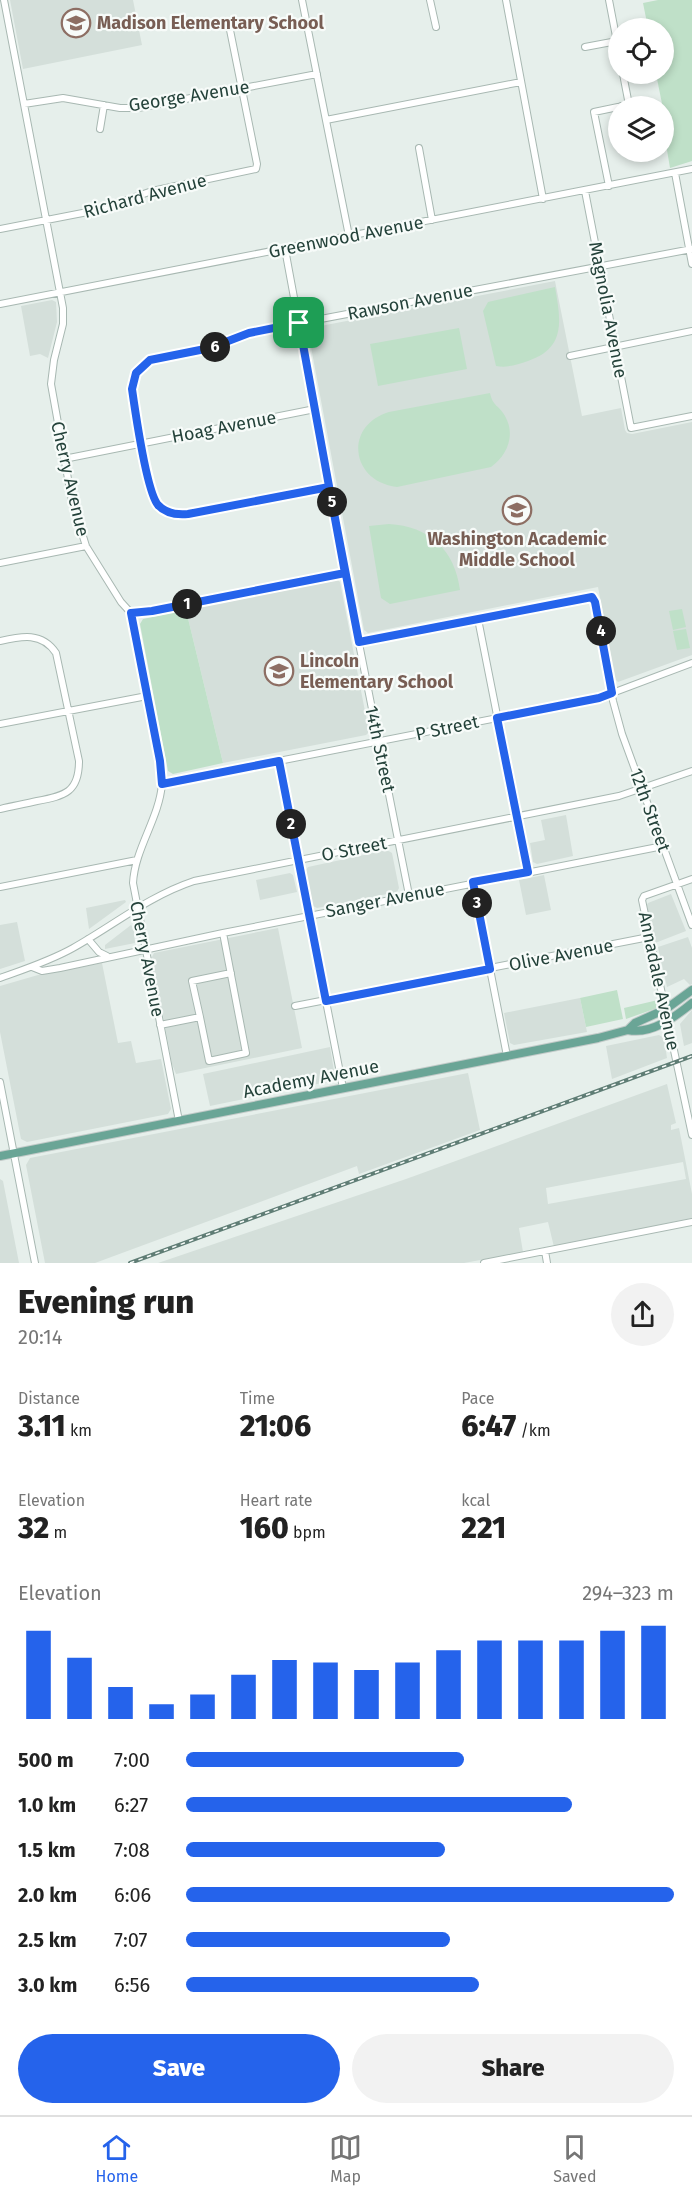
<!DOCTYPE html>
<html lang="en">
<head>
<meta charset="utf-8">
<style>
	body { margin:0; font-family:"Fira Sans",sans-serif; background:#f2f2f2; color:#222; height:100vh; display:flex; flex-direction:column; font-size:22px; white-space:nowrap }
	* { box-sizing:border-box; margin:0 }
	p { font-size:20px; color:#767676 }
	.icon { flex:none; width:33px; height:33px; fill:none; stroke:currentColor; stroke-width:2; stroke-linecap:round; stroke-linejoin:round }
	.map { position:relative; height:1263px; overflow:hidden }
	.details { display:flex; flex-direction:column; background:#fff; flex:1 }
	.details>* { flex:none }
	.tools { position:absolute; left:608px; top:18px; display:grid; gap:12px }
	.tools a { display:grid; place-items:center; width:66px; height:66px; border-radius:50%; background:#fff; box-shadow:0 3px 9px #0003; font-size:30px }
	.pin { position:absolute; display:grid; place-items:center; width:51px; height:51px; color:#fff; margin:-26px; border-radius:12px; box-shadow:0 3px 9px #0006 }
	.km { position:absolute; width:30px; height:30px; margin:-15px; border-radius:50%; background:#222; color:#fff; font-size:16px; line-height:30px; text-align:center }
	.round { display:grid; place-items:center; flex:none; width:63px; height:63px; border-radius:32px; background:#f2f2f2 }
	.headline { display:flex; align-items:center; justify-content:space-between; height:102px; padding:0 18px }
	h1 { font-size:33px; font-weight:800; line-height:45px }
	.figures { display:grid; grid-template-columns:repeat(3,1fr); gap:9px; height:102px; padding:6px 18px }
	.figures div { display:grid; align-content:center }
	.figures b { font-size:30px; font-weight:800 }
	.figures small { font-size:16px; font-weight:400 }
	.figures p { font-size:16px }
	.chart { height:168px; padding:12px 18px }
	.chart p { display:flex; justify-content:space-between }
	.chart svg { width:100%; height:108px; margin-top:6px; stroke:#2563eb; stroke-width:6 }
	.action { display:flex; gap:12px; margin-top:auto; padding:12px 18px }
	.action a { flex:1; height:69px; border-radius:36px; background:#2563eb; color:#fff; font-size:24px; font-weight:800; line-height:69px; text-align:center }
	.action a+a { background:#f2f2f2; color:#222 }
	ul { padding:0 18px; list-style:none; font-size:20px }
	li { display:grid; grid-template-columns:96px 72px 1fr; align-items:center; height:45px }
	li i { height:15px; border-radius:8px; background:#2563eb }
	.tabs { display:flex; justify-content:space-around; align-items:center; height:84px; border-top:2px solid #e0e0e0; background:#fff; font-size:16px; color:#767676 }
	.tabs a { display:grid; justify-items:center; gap:3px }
	.tabs .active { color:#2563eb }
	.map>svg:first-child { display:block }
	.built { fill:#d4dfda; fill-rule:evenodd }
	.green { fill:#bfe0c8 }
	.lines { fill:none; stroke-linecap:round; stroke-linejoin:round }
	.minor-casing { stroke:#a8b8b2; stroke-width:8 }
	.major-casing { stroke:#c2cac8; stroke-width:10 }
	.minor { stroke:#fff; stroke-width:6 }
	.major { stroke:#6aa596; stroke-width:8 }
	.rail-casing { stroke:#5f7d75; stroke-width:4 }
	.rail { stroke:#f7fbf9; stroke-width:1.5; stroke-dasharray:4.5; stroke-linecap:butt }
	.route-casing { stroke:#fff; stroke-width:12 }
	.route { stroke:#2563eb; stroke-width:8 }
	.labels { text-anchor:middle; stroke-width:4.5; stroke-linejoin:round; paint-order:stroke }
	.education-label { font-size:18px; font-weight:bold; fill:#785e54; stroke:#f7fbf9; text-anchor:start }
	.street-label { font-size:18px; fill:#24423a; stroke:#f7fbf9 }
</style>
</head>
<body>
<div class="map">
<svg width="692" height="1263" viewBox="0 0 692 1263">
	<rect width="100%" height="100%" fill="#e6efeb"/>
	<path class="built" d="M10,0H133L142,45L23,69Z
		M555,281L582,416L621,408L625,430L627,433L632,434L692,422V655L618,682L616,680L598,587L368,633L364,630L308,331L310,328Z
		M52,300L56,302L57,322L48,358L40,354L30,356L21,306Z
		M338,580L340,582L369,732L366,735L223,763L186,610Z
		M566,815L573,856L537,864L533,862L530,843L545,840L541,820Z
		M387,850L392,853L399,888L397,892L317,908L313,906L306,870L308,867Z
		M290,873L293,875L297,892L260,900L256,880Z
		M544,875L551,910L526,915L519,880Z
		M671,894L686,931L655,943L647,905L648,903Z
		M125,900L126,902L89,929L86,908Z
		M17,922L25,961L0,969V925Z
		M131,925L134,929L135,943L105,949V945Z
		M278,928L302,1048L176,1074L172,1064L152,957L154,953Z
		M688,937L692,948V984L690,985L684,979L667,987L658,947Z
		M102,963L118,1043L131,1041L136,1063L161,1059L171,1109L168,1114L27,1142L21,1139L0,1032V986L38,975Z
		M580,998L587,1032L514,1045L510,1043L504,1013Z
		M692,1010V1043L684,1046L680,1024Z
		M659,1035L664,1038L667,1058L612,1079L606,1046Z
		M330,1047L335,1077L332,1081L210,1106L203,1074Z
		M468,1073L480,1130L359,1174L357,1166L95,1263H45L26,1165L30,1158Z
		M667,1084L676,1123L671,1125V1130L679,1128L692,1194V1218L554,1247L548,1222L519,1228L523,1252L464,1263H158L406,1179ZM683,1162L686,1179L548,1204L546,1188Z
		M0,1179L3,1181L19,1263H0Z"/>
	<path class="green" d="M658,0H692V161L670,168L666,144L670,143L656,74H663V28H648L643,3Z
		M555,287C561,321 566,348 528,361C517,365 507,368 496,366L483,311L488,302Z
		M459,328L467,369L378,386L370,344Z
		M490,393C493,407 499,405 505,416C516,435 507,456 491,467L397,487C351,482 343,426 389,412Z
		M389,524C429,526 455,550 460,590L390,604L381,598L369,526Z
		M682,609L686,627L673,630L669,611Z
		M186,610L223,763L173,774L168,771L140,624L143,619Z
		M686,629L690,648L677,650L673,631Z
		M617,990L623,1019L586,1027L580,998Z
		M658,1000L657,1008L626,1019L624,1008Z"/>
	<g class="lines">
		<g class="minor-casing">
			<path id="minor" d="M4,0L63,308V324L54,360L51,384L72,501L86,546L121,602L131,613L160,761C161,769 162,777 162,784C159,819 135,848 133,883L179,1121
				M302,0L349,236
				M430,0L436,27
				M506,0L543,199
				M609,0L618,47
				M585,47L617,41
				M24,104L63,98L120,108H138L317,74
				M621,106L629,105L623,74
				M326,120L521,82
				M100,129L104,105
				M419,148L432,220
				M675,173L692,264
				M609,186L594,112L618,107
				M585,191L631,428L692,416
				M0,229L98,210L152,191L256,169L257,164L230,30
				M285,249L345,573L409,895
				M0,304L692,169
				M570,356L692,331
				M64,459L315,409
				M329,487L188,515C177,515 166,514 158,505C147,492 135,410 132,389C137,348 187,355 217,346C231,343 243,335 257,331L692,249
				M0,563L86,546
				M131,613L152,611L345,573
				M478,619L528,872
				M0,641C22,636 42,632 56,653L79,761C79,792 65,796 37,801C25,804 12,806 0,809
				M359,642L592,597L595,602L613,701L622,734L692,925
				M0,724L147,696
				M279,761L343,1088
				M162,784L599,698L692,663
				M692,879L644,896L642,900L692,1135
				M473,882L507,1056
				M0,887L137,860
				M88,939L99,952L107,956
				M32,967L42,971L60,968L223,933L663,846
				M0,978C25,969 50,961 73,948C114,925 149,896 194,881L619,796L692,771
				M295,1006L649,937
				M200,1017L192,981L231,973
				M160,1025L200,1017L209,1061L246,1053L223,933
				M0,1082L35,1263
				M545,1251L547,1263
				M484,1263L692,1222"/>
		</g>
		<g class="major-casing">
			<path id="major" d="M628,1030C651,1035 675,1017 692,1003
				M0,1156L598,1038L628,1030L635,1023L666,1009L692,990"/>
		</g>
		<use href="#minor" class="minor"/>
		<use href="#major" class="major"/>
		<g class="rail-casing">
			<path id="rail" d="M130,1263L692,1056"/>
		</g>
		<use href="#rail" class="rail"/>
	</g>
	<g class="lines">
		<g class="route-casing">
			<path id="route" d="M299,323C314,407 330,490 345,573L152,611L131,613L160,761L162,784L279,761L326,1001L490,969L473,882L528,872L497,718L599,698L612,693L595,602L592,597L359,642L329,487L188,514C177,515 166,514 158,505C147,492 135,410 132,389L136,373L150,360L210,348L249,333L299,323"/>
		</g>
		<use href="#route" class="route"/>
	</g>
	<defs>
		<g id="school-ring" transform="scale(1.5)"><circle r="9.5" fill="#f7fbf9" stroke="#8d6e63" stroke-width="1.5"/><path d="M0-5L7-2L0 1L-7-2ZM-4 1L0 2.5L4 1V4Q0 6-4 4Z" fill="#8d6e63"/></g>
	</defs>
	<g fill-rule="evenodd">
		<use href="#school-ring" x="76" y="23"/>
		<use href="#school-ring" x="517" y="510"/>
		<use href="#school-ring" x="279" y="671"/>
	</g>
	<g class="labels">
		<g class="education-label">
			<text x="97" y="29">Madison Elementary School</text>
			<text x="517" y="545" text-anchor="middle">Washington Academic<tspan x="517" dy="21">Middle School</tspan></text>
			<text x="300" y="667">Lincoln<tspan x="300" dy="21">Elementary School</tspan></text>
		</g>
		<g class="street-label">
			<text transform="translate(189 96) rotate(-9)" y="6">George Avenue</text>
			<text transform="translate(145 196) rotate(-15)" y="6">Richard Avenue</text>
			<text transform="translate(346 237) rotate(-11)" y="6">Greenwood Avenue</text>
			<text transform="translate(410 302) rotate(-11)" y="6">Rawson Avenue</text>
			<text transform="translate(608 310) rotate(79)" y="6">Magnolia Avenue</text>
			<text transform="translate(224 427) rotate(-11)" y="6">Hoag Avenue</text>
			<text transform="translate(70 479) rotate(77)" y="6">Cherry Avenue</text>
			<text transform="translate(447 728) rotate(-12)" y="6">P Street</text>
			<text transform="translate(380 749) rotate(78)" y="6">14th Street</text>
			<text transform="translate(650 810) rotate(70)" y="6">12th Street</text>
			<text transform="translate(354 849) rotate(-11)" y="6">O Street</text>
			<text transform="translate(385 900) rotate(-11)" y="6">Sanger Avenue</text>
			<text transform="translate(561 955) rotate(-11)" y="6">Olive Avenue</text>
			<text transform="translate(147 959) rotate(79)" y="6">Cherry Avenue</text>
			<text transform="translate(659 981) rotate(78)" y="6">Annadale Avenue</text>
			<text transform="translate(311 1079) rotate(-11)" y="6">Academy Avenue</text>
		</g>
	</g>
</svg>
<div class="tools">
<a><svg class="icon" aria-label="locate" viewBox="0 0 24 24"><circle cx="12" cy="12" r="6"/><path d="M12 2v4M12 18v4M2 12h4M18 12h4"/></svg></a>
<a><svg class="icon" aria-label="layers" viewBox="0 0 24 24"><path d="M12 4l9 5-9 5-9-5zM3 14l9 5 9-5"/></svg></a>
</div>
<div class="pin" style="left:299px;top:323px;background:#1e9e55"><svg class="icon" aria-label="arrive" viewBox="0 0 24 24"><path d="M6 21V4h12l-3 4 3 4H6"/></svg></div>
<b class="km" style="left:187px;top:604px">1</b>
<b class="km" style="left:291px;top:824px">2</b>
<b class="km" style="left:477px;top:903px">3</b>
<b class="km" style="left:601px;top:631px">4</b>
<b class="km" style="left:332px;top:502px">5</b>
<b class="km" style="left:215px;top:347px">6</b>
</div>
<section class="details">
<div class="headline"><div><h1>Evening run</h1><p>20:14</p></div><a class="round"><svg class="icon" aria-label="share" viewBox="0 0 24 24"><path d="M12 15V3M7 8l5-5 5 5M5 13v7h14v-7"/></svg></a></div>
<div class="figures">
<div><p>Distance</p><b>3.11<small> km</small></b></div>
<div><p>Time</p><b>21:06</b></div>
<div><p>Pace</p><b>6:47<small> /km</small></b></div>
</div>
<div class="figures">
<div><p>Elevation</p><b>32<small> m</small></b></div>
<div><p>Heart rate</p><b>160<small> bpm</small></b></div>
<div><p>kcal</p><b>221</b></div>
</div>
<div class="chart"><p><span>Elevation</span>294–323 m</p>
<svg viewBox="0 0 160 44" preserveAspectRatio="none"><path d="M5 44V8M15 44V19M25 44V31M35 44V38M45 44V34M55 44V26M65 44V20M75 44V21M85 44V24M95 44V21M105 44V16M115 44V12M125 44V12M135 44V12M145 44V8M155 44V6"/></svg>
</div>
<ul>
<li><b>500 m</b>7:00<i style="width:57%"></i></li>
<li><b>1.0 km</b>6:27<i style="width:79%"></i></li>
<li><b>1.5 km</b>7:08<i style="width:53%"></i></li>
<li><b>2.0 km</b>6:06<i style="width:100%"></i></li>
<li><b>2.5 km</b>7:07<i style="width:54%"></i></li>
<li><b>3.0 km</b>6:56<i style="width:60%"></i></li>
</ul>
<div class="action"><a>Save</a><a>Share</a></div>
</section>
<nav class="tabs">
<a class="active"><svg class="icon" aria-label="home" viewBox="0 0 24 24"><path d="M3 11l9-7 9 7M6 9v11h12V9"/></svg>Home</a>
<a><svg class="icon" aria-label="map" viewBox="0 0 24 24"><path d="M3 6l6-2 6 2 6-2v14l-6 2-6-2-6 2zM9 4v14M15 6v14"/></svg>Map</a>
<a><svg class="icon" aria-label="saved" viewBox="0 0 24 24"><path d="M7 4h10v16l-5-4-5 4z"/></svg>Saved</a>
</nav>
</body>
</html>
